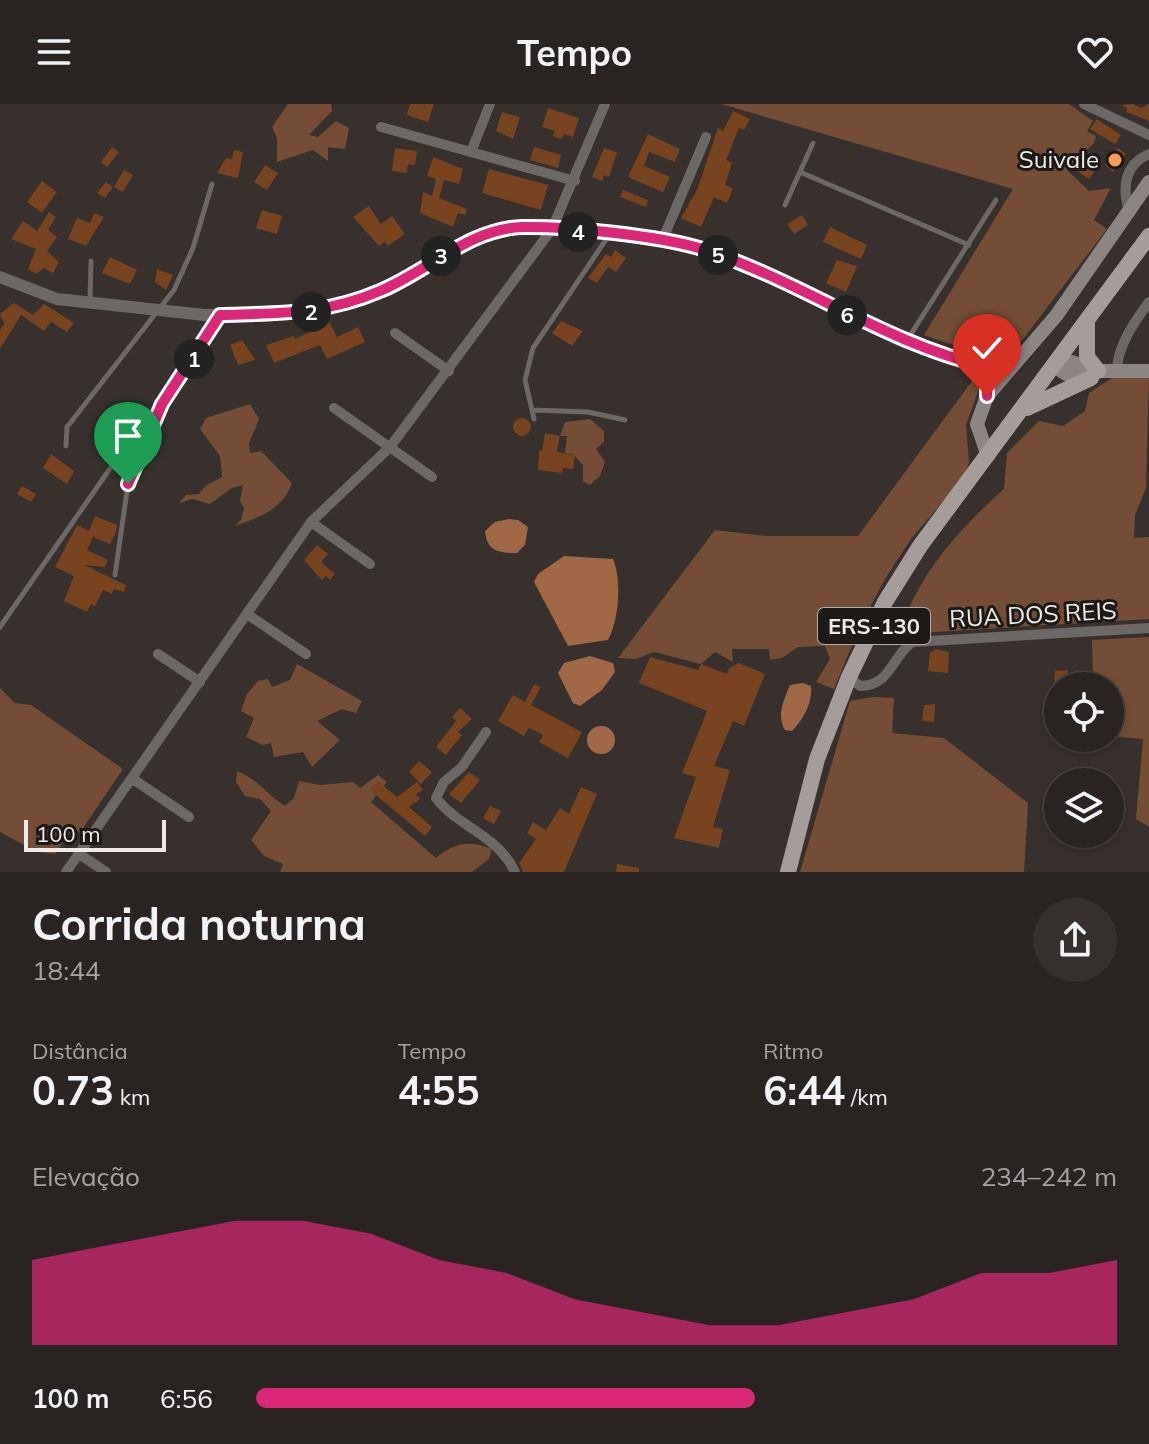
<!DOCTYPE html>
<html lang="pt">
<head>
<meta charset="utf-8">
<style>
	body { margin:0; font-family:Mulish,sans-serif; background:#35302e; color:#f1f3f6; height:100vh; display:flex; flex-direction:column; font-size:30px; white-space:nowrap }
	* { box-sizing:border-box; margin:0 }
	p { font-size:26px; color:#a5a4a5 }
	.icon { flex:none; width:44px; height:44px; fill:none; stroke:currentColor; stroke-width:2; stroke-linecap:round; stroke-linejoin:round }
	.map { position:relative; height:768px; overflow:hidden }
	.side { display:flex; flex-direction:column; background:#292421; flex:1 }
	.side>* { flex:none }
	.fabs { position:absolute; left:1044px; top:568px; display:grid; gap:16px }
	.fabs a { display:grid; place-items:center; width:80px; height:80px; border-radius:50%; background:#292421; box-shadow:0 4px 12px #0003,0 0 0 2px #45413f; font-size:40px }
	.scale { position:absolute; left:24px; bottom:20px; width:142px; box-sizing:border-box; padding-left:8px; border:4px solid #efeae8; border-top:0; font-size:22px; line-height:28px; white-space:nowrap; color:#efeae8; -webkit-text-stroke:6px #1c1917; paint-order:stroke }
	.pin { position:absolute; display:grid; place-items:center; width:68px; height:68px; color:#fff; margin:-82px -34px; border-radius:50% 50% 50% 0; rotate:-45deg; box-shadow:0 0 8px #0007 }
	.pin .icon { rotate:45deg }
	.km { position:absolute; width:40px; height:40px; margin:-20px; border-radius:50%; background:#222; color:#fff; font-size:22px; line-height:40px; text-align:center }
	.round { display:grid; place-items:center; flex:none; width:84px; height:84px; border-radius:42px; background:#35302e }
	.summary { display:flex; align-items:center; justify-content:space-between; height:136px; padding:0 32px }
	h1 { font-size:44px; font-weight:700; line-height:60px }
	.figures { display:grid; grid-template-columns:repeat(3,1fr); gap:12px; height:136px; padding:8px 32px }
	.figures div { display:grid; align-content:center }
	.figures b { font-size:40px; font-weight:700 }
	.figures small { font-size:22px; font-weight:400 }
	.figures p { font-size:22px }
	.chart { height:224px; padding:16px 32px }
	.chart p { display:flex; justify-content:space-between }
	.chart svg { width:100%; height:144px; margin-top:8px; fill:#db2777; opacity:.7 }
	ul { padding:0 32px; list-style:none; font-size:26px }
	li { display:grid; grid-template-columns:128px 96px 1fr; align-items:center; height:60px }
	li i { height:20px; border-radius:10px; background:#db2777 }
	header { display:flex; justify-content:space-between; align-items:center; height:104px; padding:0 32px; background:#292421; font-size:36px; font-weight:700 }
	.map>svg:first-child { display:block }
	.green { fill:#754d34 }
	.water { fill:#a06844 }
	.building { fill:#78431f }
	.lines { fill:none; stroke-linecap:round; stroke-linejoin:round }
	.service { stroke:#6c6866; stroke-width:5 }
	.minor { stroke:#6c6866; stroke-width:10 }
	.tertiary { stroke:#6c6866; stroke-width:12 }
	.secondary { stroke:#8c8683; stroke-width:14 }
	.primary { stroke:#a59d99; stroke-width:16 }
	.route-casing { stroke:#fff; stroke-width:16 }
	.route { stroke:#db2777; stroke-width:10 }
	.poi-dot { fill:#ff9b5a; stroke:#1c1917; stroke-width:3 }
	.labels { text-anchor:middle; stroke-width:6; stroke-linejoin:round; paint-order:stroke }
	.shield { fill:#1c1917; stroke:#b0aba9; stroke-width:2 }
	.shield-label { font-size:22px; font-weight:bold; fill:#efeae8 }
	.poi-label { font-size:24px; fill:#efeae8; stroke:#1c1917; text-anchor:end }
	.street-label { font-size:24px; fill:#efeae8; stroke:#1c1917 }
</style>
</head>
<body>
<header><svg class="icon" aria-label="menu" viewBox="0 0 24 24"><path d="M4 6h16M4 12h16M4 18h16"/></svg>Tempo<svg class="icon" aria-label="heart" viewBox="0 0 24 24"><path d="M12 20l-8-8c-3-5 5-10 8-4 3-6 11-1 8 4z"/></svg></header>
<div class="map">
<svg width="1149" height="768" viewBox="0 0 1149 768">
	<rect width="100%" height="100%" fill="#37302c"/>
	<path class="green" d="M288,0H331L332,7L309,31L318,33L336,17L349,24L345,45L328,43V57L313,46L277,58V34L272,23Z
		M721,0H1069L1093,17L1087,27L1096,32L1094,39L1067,66L1089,87L1111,84L1094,116L1107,125L1020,239L990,253L924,231L1013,85Z
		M1149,272L1146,384L1135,411L1134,434L1149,433V515L919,529L908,507C928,459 965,420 1004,385L1007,349L1039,317L1063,322L1085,307L1089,289L1112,274Z
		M972,277L980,282L966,321L969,359L963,374L911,435L885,475L860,522L834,585L816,578L830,555L825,542L798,543L782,554L770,556L769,545H732L733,558L715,548L701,560L654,548L636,555L618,554L715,426L767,432H858Z
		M250,300L259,315L249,339L250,349L261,347L292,379C282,406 260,413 235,422L241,416L244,404L240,397L243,381L232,384L210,400L192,395L179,399L186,391L199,390L205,382L222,373L220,352L200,325L206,314Z
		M590,315L604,327V338L596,345L605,358L600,372L590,381L583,377V361L573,350L565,349L567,332H560L565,318Z
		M1149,533V723L1136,715L1143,635L1110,632V582H1093L1092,536Z
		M297,560L362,597L356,609L342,605L317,617L340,636L312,663L303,648L274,653L271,639L263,641L246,633L254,614L241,607L247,590L258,577L268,575L272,583L290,576Z
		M0,584L15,599L31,601L123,665L81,727L70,729L55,750L37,748L0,728Z
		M873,593L894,594L892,629L944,634L1028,699L1024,768H800L850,597Z
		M237,667C258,675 267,691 285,702L294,694L299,677L320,681L353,678L360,684L378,671L387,678L371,698L436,754C454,738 470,736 492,745L489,755L472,768H280L283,760L264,752L251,736L271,707L260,695L245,692L236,678Z"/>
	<path class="water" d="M509,415L518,416L528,423L525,441L517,449C498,449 487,447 485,427L495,418Z
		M564,452L613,455C622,476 619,516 608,536L568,542L534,478L538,470Z
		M590,552L613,559L615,568L602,586L580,602L573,599L558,569L564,559Z
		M803,579L811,582C813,598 803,616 792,627L785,626C776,611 784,596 790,581Z
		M587 636a14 14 0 1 1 28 0a14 14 0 1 1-28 0Z"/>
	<path class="building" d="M410,0H434L428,18L407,11Z
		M1133,0L1141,4L1149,0V17L1126,8L1127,4L1121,1Z
		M548,4L579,14L573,33L564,30L562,35L553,32L555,27L542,23Z
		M733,7L750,15L744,26L739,24L726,56L732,59L725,81L733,84L727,99L714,93L701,123L681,114L697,86L718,24L723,27Z
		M502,8L520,13L513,35L496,27Z
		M1097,15L1121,31L1115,40L1090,25Z
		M648,30L680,45L675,58L649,48L644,62L670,73L663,88L628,73Z
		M112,43L119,48L107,63L101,58Z
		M534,43L561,51L558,64L530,56Z
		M395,44L417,47L415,61L408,60L407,69L392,67Z
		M604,44L617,48L609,73L604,71L602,77L592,73Z
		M1118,44L1126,50L1113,68L1105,61Z
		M234,46L243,48L238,74L217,69L226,54L232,55Z
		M1090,49L1102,58L1089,75L1077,67Z
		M433,53L463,65L459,80L444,76L439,94L467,105L465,111L458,109L453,123L420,109L423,88L432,92L436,75L427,72Z
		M265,61L278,69L267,86L254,78Z
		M489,65L548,81L541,106L482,89Z
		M124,66L133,71L123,88L114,83Z
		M42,77L57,88L42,109L27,98Z
		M106,78L113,83L105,94L97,89Z
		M623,86L648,96L646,103L620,93Z
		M369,102L381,120L392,112L405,130L388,142L385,138L379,142L353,113Z
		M262,106L282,112L277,130L256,124Z
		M49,108L56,113L48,126L57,133L47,147L59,158L53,169L44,164L36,170L28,165L36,145L11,135L23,117L37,127Z
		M94,109L104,113L86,142L68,135L77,114L90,119Z
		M802,111L808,121L794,130L787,120Z
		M830,123L867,141L861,155L823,138Z
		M615,146L626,154L616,168L608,163L597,179L588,174L606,150L611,153Z
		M110,153L137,166L130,180L102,169Z
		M837,156L857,162L846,188L826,179Z
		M157,165L173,171L166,186L155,178Z
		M14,199L33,211L44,200L74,219L67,228L51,218L44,227L21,211L0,245V226L4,220L0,210Z
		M561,217L583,227L572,242L552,229Z
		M330,219L337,233L358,223L365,238L327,255L320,241L274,259L266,241L294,232L295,235Z
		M242,236L255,256L238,261L230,241Z
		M513 323a9 9 0 1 1 18 0a9 9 0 1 1-18 0Z
		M545,329L560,332L557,348L575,351L573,365L563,364L562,369L538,366L539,346L542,347Z
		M51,350L74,367L67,380L43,364Z
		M22,382L36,390L31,398L17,390Z
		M95,412L117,421L116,428L110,440L93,433L87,446L108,456L105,463L84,461L126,481L124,488L114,485L112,490L103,486L95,502L91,500L87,508L64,497L74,472L55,463L77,421L89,427Z
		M317,441L328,450L321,458L335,470L330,476L326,472L322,476L304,456Z
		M936,545L949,548L948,569L928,567L930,549Z
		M650,553L698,566L701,560L727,570L729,564L739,559L765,570L744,622L733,617L714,662L730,666L713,723L723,725L719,744L674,734L696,673L682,669L707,607L639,579Z
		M1068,566V580H1054L1055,567Z
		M534,580L541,583L531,601L582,628L568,654L539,638L543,631L529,624L524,632L498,617L513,591L525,598Z
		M935,600L934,618L922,617L924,601Z
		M460,604L472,615L458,628L462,631L446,651L436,643L456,617L452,613Z
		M419,657L432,668L421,680L409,668Z
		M469,668L480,676L461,699L449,690Z
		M378,677L397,693L417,678L423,686L416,690L420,695L409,703L432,723L425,732L370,686Z
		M581,683L597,690L564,768H523L519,759L536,735L527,729L533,718L546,726L560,704L569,710Z
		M490,702L501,707L494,720L483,714Z
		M617,760L639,764V768H616Z"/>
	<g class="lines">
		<path class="service" d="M800,68L969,141
			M785,101L813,39
			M90,198L91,157
			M906,238L996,96
			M532,306L588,308L625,316
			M534,315L525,276L533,244L609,131
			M66,342L67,323L174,186L193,144L212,80
			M115,471L128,380L159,308
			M0,523L109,366L176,283L219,212"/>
		<path class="minor" d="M1084,0L1149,31
			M381,23L575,77
			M471,48L490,0
			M1129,107C1122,83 1124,61 1149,50
			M662,137L706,33
			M395,229L449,267
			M1117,265C1118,241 1135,217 1149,198
			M334,304L432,373
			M311,418L370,460
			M247,510L306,550
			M158,550L200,578
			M849,573L860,582C890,582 891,554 912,538L1149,524
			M486,628L462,663L444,678L436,694C459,724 498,731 515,768
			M133,675L189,713
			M79,750L106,768
			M66,768L311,418L390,343L552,125L605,0"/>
		<path class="tertiary" d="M0,173L57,195L205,211L318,208L381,187L477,135L520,123L635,133L701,145L776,176L906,239L987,263
			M987,263L1024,247"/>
		<path class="secondary" d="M1056,260L1072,258L1098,267H1149
			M1056,260C1062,272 1079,275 1091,274
			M988,352L977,320L987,292L1056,212L1149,78"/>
		<path class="primary" d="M1087,218V253L1098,267
			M1027,304L1091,274
			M788,768L817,655L849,573L885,498L920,442L1149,132"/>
	</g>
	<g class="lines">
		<g class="route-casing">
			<path id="route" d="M128,380L162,300L220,211C278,209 324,211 380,187C427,168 468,125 522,123C566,122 661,132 702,145C802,177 882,238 987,263V292"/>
		</g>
		<use href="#route" class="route"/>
	</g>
	<circle class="poi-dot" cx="1115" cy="56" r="8"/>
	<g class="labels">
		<rect class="shield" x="818" y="504" width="112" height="36" rx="6"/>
		<g class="shield-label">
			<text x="874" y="530">ERS-130</text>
		</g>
		<g class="poi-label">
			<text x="1099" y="64">Suivale</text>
		</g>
		<g class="street-label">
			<text transform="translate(1033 511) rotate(-3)" y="8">RUA DOS REIS</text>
		</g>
	</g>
</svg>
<div class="fabs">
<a><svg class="icon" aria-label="locate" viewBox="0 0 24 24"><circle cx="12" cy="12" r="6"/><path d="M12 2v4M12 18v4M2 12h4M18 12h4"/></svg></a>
<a><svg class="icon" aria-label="layers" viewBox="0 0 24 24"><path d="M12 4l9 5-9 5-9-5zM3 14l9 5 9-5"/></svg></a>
</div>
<div class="scale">100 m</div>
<div class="pin" style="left:128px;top:380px;background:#1e9e55"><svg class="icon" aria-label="arrive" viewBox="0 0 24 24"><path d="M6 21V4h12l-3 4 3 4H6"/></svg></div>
<div class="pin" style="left:987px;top:292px;background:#d93025"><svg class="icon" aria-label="check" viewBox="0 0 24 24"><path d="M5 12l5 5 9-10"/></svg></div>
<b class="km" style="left:194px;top:255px">1</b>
<b class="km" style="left:311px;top:208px">2</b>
<b class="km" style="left:441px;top:152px">3</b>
<b class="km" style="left:578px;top:128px">4</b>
<b class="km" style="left:718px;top:151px">5</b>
<b class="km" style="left:847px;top:211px">6</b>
</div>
<section class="side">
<div class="summary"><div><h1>Corrida noturna</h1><p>18:44</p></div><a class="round"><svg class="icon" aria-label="share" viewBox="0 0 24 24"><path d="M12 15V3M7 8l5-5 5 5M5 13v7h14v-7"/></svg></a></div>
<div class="figures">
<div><p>Distância</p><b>0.73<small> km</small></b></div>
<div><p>Tempo</p><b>4:55</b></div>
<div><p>Ritmo</p><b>6:44<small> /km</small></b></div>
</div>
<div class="chart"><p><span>Elevação</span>234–242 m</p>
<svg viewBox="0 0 160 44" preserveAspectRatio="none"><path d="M0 44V18L10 14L20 10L30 6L40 6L50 10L60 18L70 22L80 30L90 34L100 38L110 38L120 34L130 30L140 22L150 22L160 18V44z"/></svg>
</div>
<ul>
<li><b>100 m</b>6:56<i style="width:58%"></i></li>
</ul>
</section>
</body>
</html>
